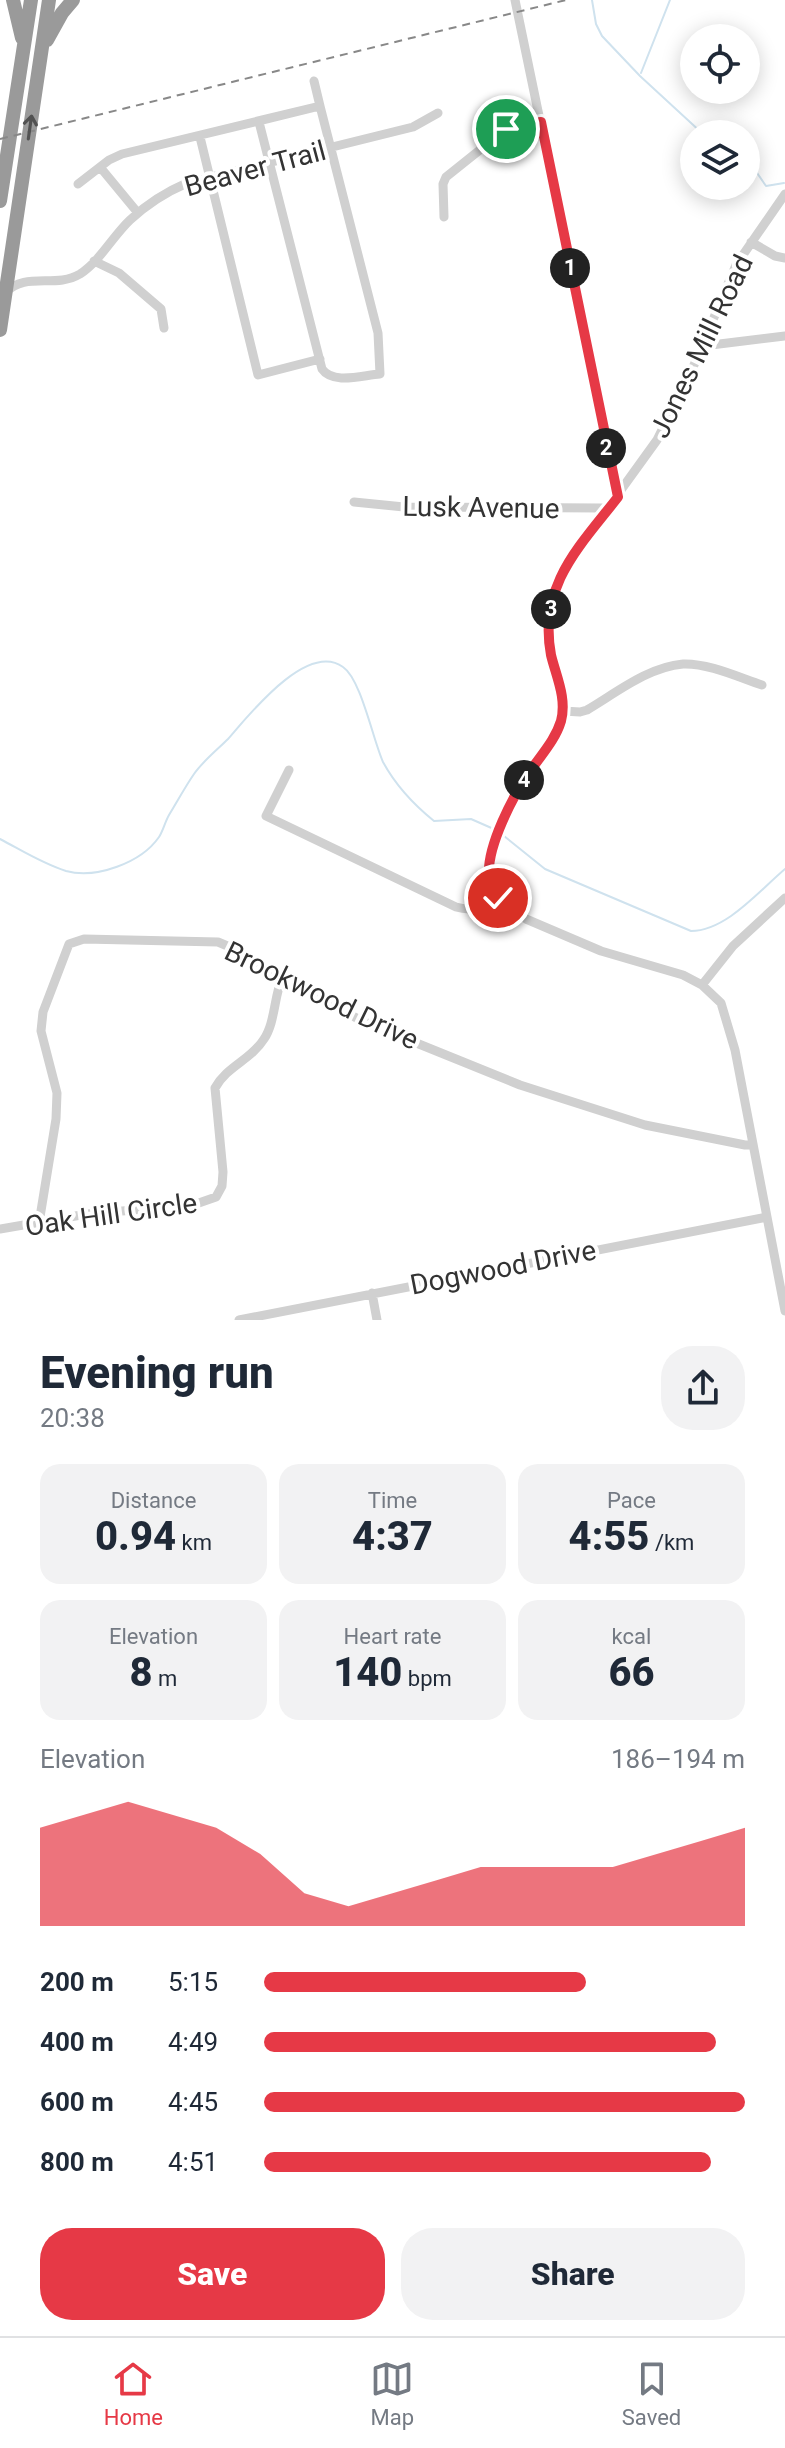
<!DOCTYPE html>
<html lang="en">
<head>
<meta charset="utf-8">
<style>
	body { margin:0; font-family:Roboto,sans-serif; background:#f2f2f3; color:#1f2937; height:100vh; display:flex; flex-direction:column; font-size:30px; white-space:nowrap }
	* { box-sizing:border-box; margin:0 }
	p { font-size:26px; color:#747a83 }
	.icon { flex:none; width:44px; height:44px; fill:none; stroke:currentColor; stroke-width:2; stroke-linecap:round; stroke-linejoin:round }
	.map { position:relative; height:1320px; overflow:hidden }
	.panel { display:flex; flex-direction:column; background:#fff; flex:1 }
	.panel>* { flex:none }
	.buttons { position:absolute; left:680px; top:24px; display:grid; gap:16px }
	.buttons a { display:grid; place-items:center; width:80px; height:80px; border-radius:50%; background:#fff; box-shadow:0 4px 20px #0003; font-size:40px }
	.pin { position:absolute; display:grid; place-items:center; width:68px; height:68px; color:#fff; margin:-34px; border:4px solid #fff; border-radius:50%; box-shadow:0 2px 8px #0007 }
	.km { position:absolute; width:40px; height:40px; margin:-20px; border-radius:50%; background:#222; color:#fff; font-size:22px; line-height:40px; text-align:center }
	.round { display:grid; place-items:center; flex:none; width:84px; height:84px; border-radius:32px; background:#f2f2f3 }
	.head { display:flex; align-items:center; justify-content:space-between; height:136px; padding:0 40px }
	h1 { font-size:44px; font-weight:800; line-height:60px }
	.stats { display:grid; grid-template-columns:repeat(3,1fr); gap:12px; height:136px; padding:8px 40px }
	.stats div { display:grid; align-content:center; border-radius:20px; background:#f2f2f3; text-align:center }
	.stats b { font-size:40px; font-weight:800 }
	.stats small { font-size:22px; font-weight:400 }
	.stats p { font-size:22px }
	.chart { height:224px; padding:16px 40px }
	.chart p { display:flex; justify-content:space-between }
	.chart svg { width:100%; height:144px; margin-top:8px; fill:#e63946; opacity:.7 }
	.button { display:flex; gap:16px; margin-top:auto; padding:16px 40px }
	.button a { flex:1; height:92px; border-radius:32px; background:#e63946; color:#fff; font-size:32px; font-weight:800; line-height:92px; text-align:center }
	.button a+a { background:#f2f2f3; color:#1f2937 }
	ul { padding:0 40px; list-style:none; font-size:26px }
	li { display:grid; grid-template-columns:128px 96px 1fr; align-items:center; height:60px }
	li i { height:20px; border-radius:10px; background:#e63946 }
	.dock { display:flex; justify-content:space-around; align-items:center; height:112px; border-top:2px solid #e0e1e3; background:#fff; font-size:22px; color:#747a83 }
	.dock a { display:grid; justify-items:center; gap:4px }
	.dock .active { color:#e63946 }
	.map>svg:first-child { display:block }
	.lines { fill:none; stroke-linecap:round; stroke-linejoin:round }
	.stream { stroke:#cfe2ee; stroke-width:2 }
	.minor { stroke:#d0d0d0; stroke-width:9 }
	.highway { stroke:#9a9a9a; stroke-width:14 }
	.rail { stroke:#888; stroke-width:2; stroke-dasharray:8 6; stroke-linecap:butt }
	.oneway { stroke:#525252 }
	.route-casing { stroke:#fff; stroke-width:16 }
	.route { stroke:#e63946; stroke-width:10 }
	.labels { text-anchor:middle; stroke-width:8; stroke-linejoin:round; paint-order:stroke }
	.street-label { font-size:28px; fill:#333; stroke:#fff }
</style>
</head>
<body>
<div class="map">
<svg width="785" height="1320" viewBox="0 0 785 1320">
	<rect width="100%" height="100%" fill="#fff"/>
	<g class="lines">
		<path class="stream" d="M592,0L596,24L602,36L640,76L703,134
			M641,73L670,0
			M746,157L766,186L784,183
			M504,836L545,869L691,931C726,931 759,891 785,869
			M0,839C21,850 43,864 66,871C96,879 141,863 159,837C163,831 165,822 169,815C177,802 185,787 194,774C203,761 217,750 228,739C249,715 307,641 343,667C361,679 373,740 383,762C396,786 413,804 434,821L471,819L496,830"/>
		<path class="minor" d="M515,0L618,497
			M314,81L320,106
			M200,137L258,375L320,359
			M100,167L138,213
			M78,184L109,160L122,154L320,106L378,333L380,374C363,375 333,385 322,369L259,122
			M785,194L736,265L694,365L657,440L561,573L552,603L549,631L551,654L562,697V718L553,739L513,800L493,851L489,873L498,898L526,919L601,951L683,975L702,985L721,1003L735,1050L785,1311
			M444,217L443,184L446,177L506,129L541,122
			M751,242L775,256L785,258
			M94,261L119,273L161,309L164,328
			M5,293C26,271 55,289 80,274C100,261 113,236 130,220C147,204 166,192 187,183L413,127L438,113
			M703,346L785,336
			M354,502L404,507L602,508L607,511
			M563,711L580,712L587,710C616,693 648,667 683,664C708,663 738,677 762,685
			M289,770L266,816L456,907C473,912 484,907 498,898
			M702,985L733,946L785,898
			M39,1223L56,1119L57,1093L41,1031L43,1012L69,944L84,939L218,942L237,950L282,978L362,1021L520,1085L645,1125L745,1145L753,1144
			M0,1229L87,1214L193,1205L216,1197L222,1186L223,1172L215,1088C227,1066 251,1060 264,1039C275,1023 274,997 282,978
			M372,1293L377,1320
			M239,1320L767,1217"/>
		<path class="highway" d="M13,0L22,38
			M47,40L62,13L73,0
			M0,201L31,0
			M0,330L49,0"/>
		<path class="rail" d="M0,139L566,0"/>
	</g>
	<defs><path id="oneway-shaft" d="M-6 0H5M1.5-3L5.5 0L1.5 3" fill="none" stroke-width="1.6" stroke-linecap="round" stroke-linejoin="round" transform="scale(2)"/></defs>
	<use class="oneway" href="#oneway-shaft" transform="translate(30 127) rotate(-82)"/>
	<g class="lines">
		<g class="route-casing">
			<path id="route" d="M498,898C493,890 490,884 489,875C487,846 513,796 529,773C540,756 555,741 561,721C567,698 556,676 551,655C538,586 579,547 618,497L541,122L506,129"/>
		</g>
		<use href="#route" class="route"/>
	</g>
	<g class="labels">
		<g class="street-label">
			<text transform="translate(255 168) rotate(-15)" y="10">Beaver Trail</text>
			<text transform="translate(701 346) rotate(-64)" y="10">Jones Mill Road</text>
			<text transform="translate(481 507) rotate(1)" y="10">Lusk Avenue</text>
			<text transform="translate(322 995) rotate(26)" y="10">Brookwood Drive</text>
			<text transform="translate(111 1214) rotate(-8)" y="10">Oak Hill Circle</text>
			<text transform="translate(503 1267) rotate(-11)" y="10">Dogwood Drive</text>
		</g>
	</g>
</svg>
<div class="buttons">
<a><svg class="icon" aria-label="locate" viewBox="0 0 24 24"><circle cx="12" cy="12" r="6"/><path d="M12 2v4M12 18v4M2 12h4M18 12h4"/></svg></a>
<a><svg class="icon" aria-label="layers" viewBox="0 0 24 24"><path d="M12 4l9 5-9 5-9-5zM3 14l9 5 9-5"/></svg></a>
</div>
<div class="pin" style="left:506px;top:129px;background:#1e9e55"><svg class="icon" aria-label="arrive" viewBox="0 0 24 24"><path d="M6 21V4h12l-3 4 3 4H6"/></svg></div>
<div class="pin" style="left:498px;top:898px;background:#d93025"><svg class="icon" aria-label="check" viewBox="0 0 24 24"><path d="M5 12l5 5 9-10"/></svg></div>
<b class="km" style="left:570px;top:268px">1</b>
<b class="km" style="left:606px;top:448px">2</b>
<b class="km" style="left:551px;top:609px">3</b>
<b class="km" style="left:524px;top:780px">4</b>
</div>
<section class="panel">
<div class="head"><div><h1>Evening run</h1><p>20:38</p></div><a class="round"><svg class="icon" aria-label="share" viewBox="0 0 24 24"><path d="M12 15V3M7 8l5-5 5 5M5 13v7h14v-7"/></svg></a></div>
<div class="stats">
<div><p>Distance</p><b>0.94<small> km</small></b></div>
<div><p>Time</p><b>4:37</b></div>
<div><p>Pace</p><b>4:55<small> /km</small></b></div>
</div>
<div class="stats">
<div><p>Elevation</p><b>8<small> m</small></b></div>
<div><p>Heart rate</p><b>140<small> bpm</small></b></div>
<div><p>kcal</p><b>66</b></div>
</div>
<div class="chart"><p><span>Elevation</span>186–194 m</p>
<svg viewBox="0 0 160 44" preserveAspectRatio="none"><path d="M0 44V14L10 10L20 6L30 10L40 14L50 22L60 34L70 38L80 34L90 30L100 26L110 26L120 26L130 26L140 22L150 18L160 14V44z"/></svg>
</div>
<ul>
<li><b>200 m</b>5:15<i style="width:67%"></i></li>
<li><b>400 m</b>4:49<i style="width:94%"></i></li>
<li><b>600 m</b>4:45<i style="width:100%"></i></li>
<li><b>800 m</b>4:51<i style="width:93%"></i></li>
</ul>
<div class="button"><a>Save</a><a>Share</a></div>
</section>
<nav class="dock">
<a class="active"><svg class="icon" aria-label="home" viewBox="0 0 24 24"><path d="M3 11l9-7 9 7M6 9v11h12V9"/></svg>Home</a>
<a><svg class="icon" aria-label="map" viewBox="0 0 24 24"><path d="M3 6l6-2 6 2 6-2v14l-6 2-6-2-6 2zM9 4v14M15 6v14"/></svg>Map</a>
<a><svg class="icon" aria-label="saved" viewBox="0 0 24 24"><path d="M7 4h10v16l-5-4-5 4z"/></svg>Saved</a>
</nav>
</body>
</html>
